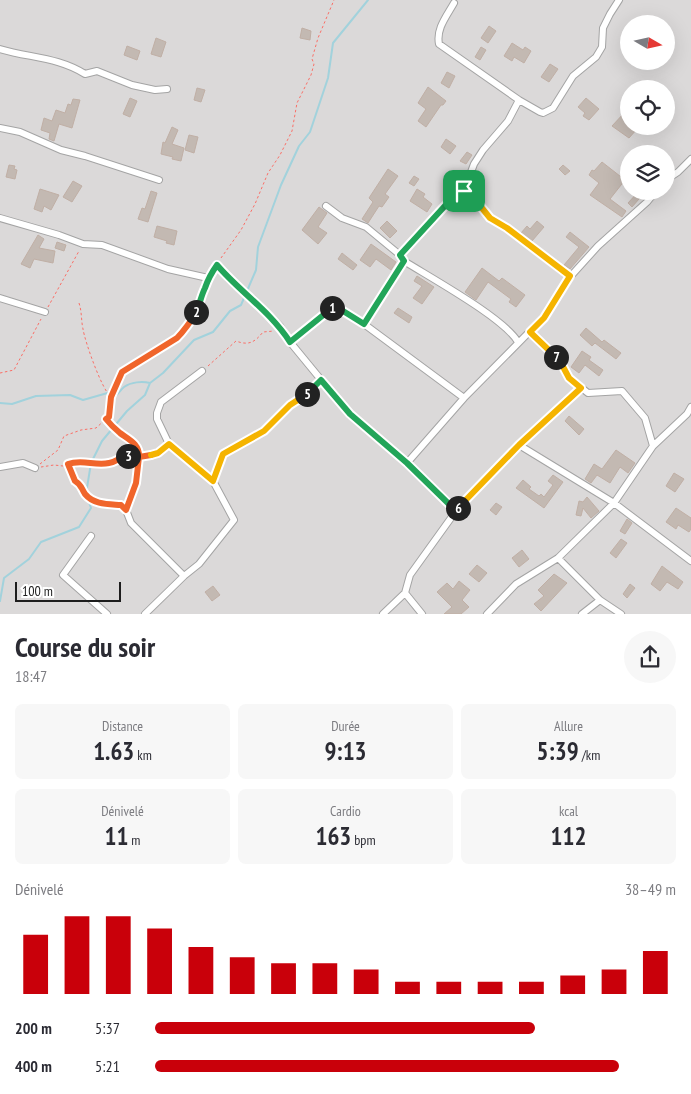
<!DOCTYPE html>
<html lang="fr">
<head>
<meta charset="utf-8">
<style>
	body { margin:0; font-family:"PT Sans Narrow",sans-serif; background:#f7f7f7; color:#2b2b33; height:100vh; display:flex; flex-direction:column; font-size:19px; white-space:nowrap }
	* { box-sizing:border-box; margin:0 }
	p { font-size:16px; color:#7c7c81 }
	.icon { flex:none; width:28px; height:28px; fill:none; stroke:currentColor; stroke-width:2; stroke-linecap:round; stroke-linejoin:round }
	.map { position:relative; height:614px; overflow:hidden }
	.drawer { display:flex; flex-direction:column; background:#fff; flex:1 }
	.drawer>* { flex:none }
	.needle { width:32px; rotate:99deg }
	.buttons { position:absolute; left:620px; top:15px; display:grid; gap:10px }
	.buttons a { display:grid; place-items:center; width:55px; height:55px; border-radius:50%; background:#fff; box-shadow:0 5px 20px #0002; font-size:25px }
	.scale { position:absolute; left:15px; bottom:12px; width:106px; box-sizing:border-box; padding-left:5px; border:2px solid #1d1d1d; border-top:0; font-size:14px; line-height:18px; white-space:nowrap; color:#1d1d1d; -webkit-text-stroke:4px #fff; paint-order:stroke }
	.pin { position:absolute; display:grid; place-items:center; width:42px; height:42px; color:#fff; margin:-21px; border-radius:10px; box-shadow:0 2px 8px #0006 }
	.km { position:absolute; width:25px; height:25px; margin:-12px; border-radius:50%; background:#222; color:#fff; font-size:14px; line-height:25px; text-align:center }
	.round { display:grid; place-items:center; flex:none; width:52px; height:52px; border-radius:26px; background:#f7f7f7 }
	.head { display:flex; align-items:center; justify-content:space-between; height:85px; padding:0 15px }
	h1 { font-size:28px; font-weight:700; line-height:38px }
	.stats { display:grid; grid-template-columns:repeat(3,1fr); gap:8px; height:85px; padding:5px 15px }
	.stats div { display:grid; align-content:center; border-radius:8px; background:#f7f7f7; text-align:center }
	.stats b { font-size:25px; font-weight:700 }
	.stats small { font-size:14px; font-weight:400 }
	.stats p { font-size:14px }
	.chart { height:140px; padding:10px 15px }
	.chart p { display:flex; justify-content:space-between }
	.chart svg { width:100%; height:90px; margin-top:5px; stroke:#c9000a; stroke-width:6 }
	ul { padding:0 15px; list-style:none; font-size:16px }
	li { display:grid; grid-template-columns:80px 60px 1fr; align-items:center; height:38px }
	li i { height:12px; border-radius:6px; background:#c9000a }
	.map>svg:first-child { display:block }
	.residential { fill:#dbd9d9; fill-rule:evenodd }
	.lines { fill:none; stroke-linecap:round; stroke-linejoin:round }
	.stream { stroke:#a2d2dc; stroke-width:2 }
	.building { fill:#c3b9b2; stroke:#c0afa5 }
	.street-casing { stroke:#a4a4a4; stroke-width:8 }
	.path { stroke:#fa6f67; stroke-width:1; stroke-dasharray:2.5 2.5; stroke-linecap:butt }
	.street { stroke:#fff; stroke-width:6 }
	.split-1-casing { stroke:#fff; stroke-width:10 }
	.split-2-casing { stroke:#fff; stroke-width:10 }
	.split-3-casing { stroke:#fff; stroke-width:10 }
	.split-4-casing { stroke:#fff; stroke-width:10 }
	.split-5-casing { stroke:#fff; stroke-width:10 }
	.split-6-casing { stroke:#fff; stroke-width:10 }
	.split-7-casing { stroke:#fff; stroke-width:10 }
	.split-8-casing { stroke:#fff; stroke-width:10 }
	.split-1 { stroke:#22a559; stroke-width:6 }
	.split-2 { stroke:#22a559; stroke-width:6 }
	.split-3 { stroke:#f0652b; stroke-width:6 }
	.split-4 { stroke:#f0652b; stroke-width:6 }
	.split-5 { stroke:#f5b400; stroke-width:6 }
	.split-6 { stroke:#22a559; stroke-width:6 }
	.split-7 { stroke:#f5b400; stroke-width:6 }
	.split-8 { stroke:#f5b400; stroke-width:6 }
</style>
</head>
<body>
<div class="map">
<svg width="691" height="614" viewBox="0 0 691 614">
	<rect width="100%" height="100%" fill="#eee9e2"/>
	<path class="residential" d="M0,0H691V614H0ZM629,24H666V61H629ZM629,89H666V126H629ZM629,154H666V191H629Z"/>
	<g class="lines">
		<path class="stream" d="M0,403L12,404L36,396L70,395L83,400L111,392L113,393L115,396C119,394 120,390 124,387C131,382 142,381 150,383
			M0,601L4,578L29,559L41,542L79,527L91,508L86,494L91,463L102,441L127,411L145,395L150,383L163,373L194,340L213,332L230,311L241,305L256,270L258,247L281,185L299,146L310,132L328,78L333,43L368,0"/>
	</g>
	<path class="building" d="M489,26L496,31L488,43L481,38Z
		M302,28L311,31L310,40L300,38Z
		M156,38L166,42L161,57L151,54Z
		M512,43L523,50L525,47L531,51L524,63L514,57L512,61L504,56Z
		M127,46L140,51L137,60L124,55Z
		M481,47L486,50L480,60L475,57Z
		M639,61H655L651,68Z
		M550,64L558,69L549,82L541,77Z
		M447,72L455,76L449,88L441,83Z
		M428,87L446,101L443,105H441L426,127L418,121L426,109L418,103Z
		M197,88L205,90L201,102L194,100Z
		M130,98L137,101L130,117L123,114Z
		M586,98L599,109L589,120L583,116L585,113L578,107Z
		M73,99L80,100L72,128L59,124L54,141L49,139L50,133L41,130L44,118L52,121L56,110L65,113L68,104L71,105Z
		M625,112L629,114V126H633L637,129L629,138L612,126Z
		M172,127L178,130L172,144L184,148L181,161L172,159L173,157L161,154L163,142L165,143Z
		M189,135L198,137L194,153L185,150Z
		M446,139L456,146L450,154L441,147Z
		M467,152L472,155L466,164L460,161Z
		M602,162L625,180L610,199L626,211L622,217L590,195L599,183L589,175L592,170L594,171Z
		M9,165L15,166L14,169L17,170L15,179L6,177Z
		M563,165L570,171L565,175L559,169Z
		M388,169L398,176L385,194L389,197L382,207L379,206L368,223L362,219L373,202L369,198Z
		M414,176L419,179L414,186L409,183Z
		M73,181L82,186L72,202L63,197Z
		M40,189L59,195L51,210L44,206L42,212L34,209Z
		M417,189L425,194L423,197L432,204L427,212L410,201Z
		M151,191L157,193L148,222L138,219L142,208L145,209Z
		M639,191H646L632,207L628,203Z
		M319,207L327,213L318,227L327,233L318,244L302,230Z
		M387,221L397,231L390,238L380,228Z
		M537,221L544,227L532,241L521,233L527,226L530,229Z
		M157,226L177,231L174,245L166,243L167,241L154,237Z
		M570,232L589,247L570,269L564,265L579,247L566,237Z
		M38,235L44,239L39,248L55,251L53,263L34,259L30,268L21,264Z
		M57,242L66,245L64,251L55,248Z
		M371,244L396,262L391,270L376,259L370,267L360,260Z
		M342,253L357,265L353,270L338,259Z
		M482,268L499,281L502,278L525,295L516,307L509,302L511,299L488,282L476,300L465,292Z
		M417,276L434,287L422,304L413,298L422,286L414,281Z
		M398,308L412,317L409,323L394,313Z
		M586,328L602,342L604,340L621,353L616,359L595,343L592,346L580,335Z
		M582,351L591,357L589,360L603,370L599,376L585,365L579,373L571,367Z
		M569,416L584,429L579,435L565,421Z
		M616,450L635,463L628,473L620,467L610,483L597,475L591,483L585,479L594,464L602,469Z
		M674,473L684,479L675,492L666,486Z
		M553,475L563,482L544,508L516,488L523,480L531,487L529,489L539,496L541,494L544,497L553,485L548,481Z
		M587,497L599,511L591,518L583,508L581,516L576,515L579,501L583,502Z
		M496,503L502,507L496,515L490,510Z
		M676,508L691,518V529L689,532L678,525L676,529L666,522Z
		M627,519L632,523L625,534L620,531Z
		M621,539L627,543L616,558L610,553Z
		M522,550L529,559L519,567L512,558Z
		M477,565L487,573L479,582L469,574Z
		M662,566L683,582L678,589L667,582L660,591L651,584Z
		M554,574L567,583L541,611L534,604L544,596L538,590Z
		M459,581L470,590L462,600L469,607L461,614H444L452,607L437,592L447,583L453,589Z
		M630,584L635,588L627,598L623,594Z
		M213,586L220,595L212,601L205,592Z"/>
	<g class="lines">
		<g class="street-casing">
			<path id="street" d="M454,3C446,17 436,29 439,44L519,100
				M0,49C30,58 58,57 85,74L97,71L132,85L155,90L167,89
				M0,128L20,132L61,150L85,156L159,180
				M666,180L678,172L691,159
				M464,191L473,197L490,218L507,228L570,277
				M326,206L342,218L366,227L400,255L404,261C431,278 504,318 518,342
				M0,218L59,235L83,244L102,245L168,269L208,278
				M400,255L454,195L464,191L474,164L483,150L508,121L519,100L540,112L543,113L553,108L573,76L596,57L602,47L603,28L610,14L619,0
				M217,265L228,278L246,295L253,299L280,326L290,342L350,415L407,463L456,511
				M0,298L45,312
				M364,324L404,261
				M530,332L560,361L569,378L588,393L622,391L645,418L653,446
				M290,342L335,306L364,324L464,398
				M202,371L161,402L157,413V419L169,444L213,481
				M519,445L614,503L691,561
				M407,463L464,398L544,317L570,277L598,246L647,202L656,191
				M0,467L23,463L35,468
				M126,510L131,523L184,576
				M91,536L63,575L107,614
				M558,558L600,600L621,614
				M405,593L422,614
				M145,614L184,576L199,564L234,520L213,481L223,454L264,431L290,405L306,394L321,380
				M383,614L405,593L410,575L456,511L519,445L581,388
				M487,614L516,584L558,558L614,503L653,446L687,414L691,407
				M582,614L600,600"/>
		</g>
		<path class="path" d="M221,258L241,230L255,204L268,173L280,155L292,131L297,103L311,75L314,64L312,59L318,38L334,0
			M79,303C82,312 81,320 83,329C85,342 102,390 111,397
			M48,307L79,251
			M208,366L236,341C249,346 255,342 263,332L274,331
			M0,373L14,370L41,319
			M106,419L109,417L111,397L122,372L177,338C185,330 198,313 201,301C203,296 203,291 205,285
			M40,464L58,450L64,436L81,430L96,428L106,419L121,434L129,437L139,453L136,483L129,504
			M68,464L75,481C82,485 81,488 85,494C94,505 109,504 121,505
			M41,467L54,465L63,466L78,461L98,464L112,463L121,457H144L158,453L163,448"/>
		<use href="#street" class="street"/>
	</g>
	<g class="lines">
		<g class="split-1-casing">
			<path id="split-1" d="M332,308L335,306L364,324L404,261L400,255L454,196L464,191"/>
		</g>
		<g class="split-2-casing">
			<path id="split-2" d="M196,312C200,304 201,296 205,288C208,279 212,272 217,265C240,292 270,311 290,342L332,308"/>
		</g>
		<g class="split-3-casing">
			<path id="split-3" d="M128,456L139,457C140,444 128,439 120,433C115,429 110,424 106,419L109,417L111,397L122,372L177,338C183,332 192,320 196,312"/>
		</g>
		<g class="split-4-casing">
			<path id="split-4" d="M128,456C119,457 117,462 109,463C95,466 82,459 68,464L75,481C82,485 81,488 85,494C94,505 109,504 121,505L126,510L136,483L139,457L151,455"/>
		</g>
		<g class="split-5-casing">
			<path id="split-5" d="M151,455L158,453L169,444L213,481L223,454L264,431L290,405L307,394"/>
		</g>
		<g class="split-6-casing">
			<path id="split-6" d="M307,394L321,380L350,414L407,463L456,511L458,508"/>
		</g>
		<g class="split-7-casing">
			<path id="split-7" d="M458,508L519,445L581,388L569,378L560,361L556,357"/>
		</g>
		<g class="split-8-casing">
			<path id="split-8" d="M464,191L473,197L490,218L507,228L570,276L544,318L530,332L556,357"/>
		</g>
		<use href="#split-1" class="split-1"/>
		<use href="#split-2" class="split-2"/>
		<use href="#split-3" class="split-3"/>
		<use href="#split-4" class="split-4"/>
		<use href="#split-5" class="split-5"/>
		<use href="#split-6" class="split-6"/>
		<use href="#split-7" class="split-7"/>
		<use href="#split-8" class="split-8"/>
	</g>
</svg>
<div class="buttons">
<a><svg class="needle" viewBox="-14 -14 28 28"><path d="M0-13l5 13h-10z" fill="#e53935"/><path d="M0 13l5-13h-10z" fill="#7c7c81"/></svg></a>
<a><svg class="icon" aria-label="locate" viewBox="0 0 24 24"><circle cx="12" cy="12" r="6"/><path d="M12 2v4M12 18v4M2 12h4M18 12h4"/></svg></a>
<a><svg class="icon" aria-label="layers" viewBox="0 0 24 24"><path d="M12 4l9 5-9 5-9-5zM3 14l9 5 9-5"/></svg></a>
</div>
<div class="scale">100 m</div>
<div class="pin" style="left:464px;top:191px;background:#1e9e55"><svg class="icon" aria-label="arrive" viewBox="0 0 24 24"><path d="M6 21V4h12l-3 4 3 4H6"/></svg></div>
<b class="km" style="left:332px;top:308px">1</b>
<b class="km" style="left:196px;top:312px">2</b>
<b class="km" style="left:128px;top:456px">3</b>
<b class="km" style="left:307px;top:394px">5</b>
<b class="km" style="left:458px;top:508px">6</b>
<b class="km" style="left:556px;top:357px">7</b>
</div>
<section class="drawer">
<div class="head"><div><h1>Course du soir</h1><p>18:47</p></div><a class="round"><svg class="icon" aria-label="share" viewBox="0 0 24 24"><path d="M12 15V3M7 8l5-5 5 5M5 13v7h14v-7"/></svg></a></div>
<div class="stats">
<div><p>Distance</p><b>1.63<small> km</small></b></div>
<div><p>Durée</p><b>9:13</b></div>
<div><p>Allure</p><b>5:39<small> /km</small></b></div>
</div>
<div class="stats">
<div><p>Dénivelé</p><b>11<small> m</small></b></div>
<div><p>Cardio</p><b>163<small> bpm</small></b></div>
<div><p>kcal</p><b>112</b></div>
</div>
<div class="chart"><p><span>Dénivelé</span>38–49 m</p>
<svg viewBox="0 0 160 44" preserveAspectRatio="none"><path d="M5 44V15M15 44V6M25 44V6M35 44V12M45 44V21M55 44V26M65 44V29M75 44V29M85 44V32M95 44V38M105 44V38M115 44V38M125 44V38M135 44V35M145 44V32M155 44V23"/></svg>
</div>
<ul>
<li><b>200 m</b>5:37<i style="width:73%"></i></li>
<li><b>400 m</b>5:21<i style="width:89%"></i></li>
</ul>
</section>
</body>
</html>
